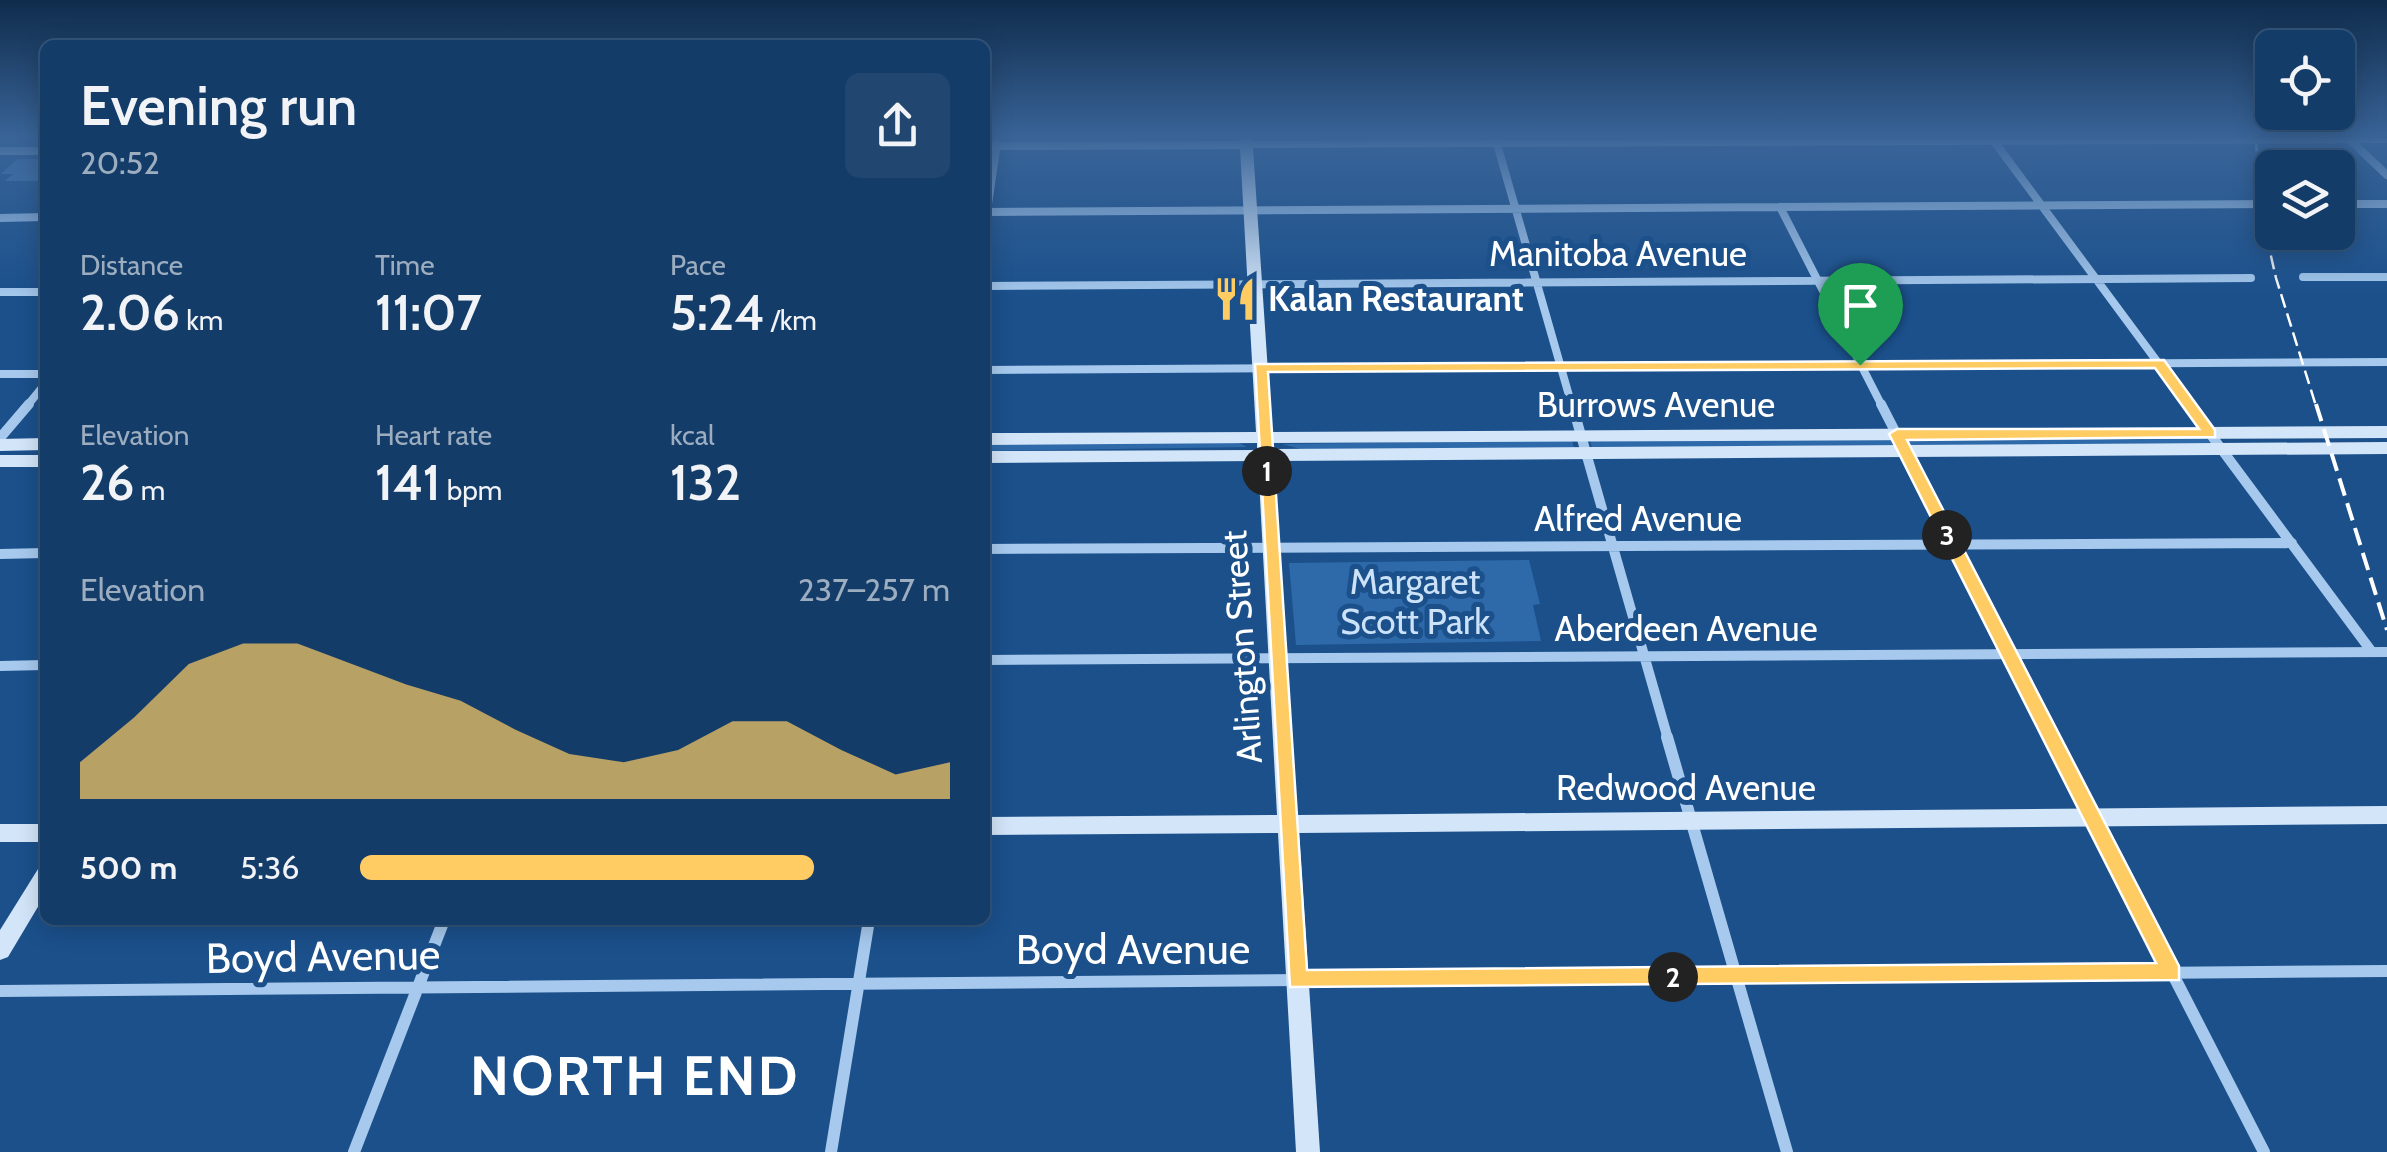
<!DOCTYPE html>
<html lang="en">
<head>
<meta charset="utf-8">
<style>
	body { margin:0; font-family:Cabin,sans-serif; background:#214771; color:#f1f3f6; height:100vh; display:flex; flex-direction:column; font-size:38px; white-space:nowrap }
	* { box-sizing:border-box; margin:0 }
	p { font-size:32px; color:#9dadc0 }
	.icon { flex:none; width:55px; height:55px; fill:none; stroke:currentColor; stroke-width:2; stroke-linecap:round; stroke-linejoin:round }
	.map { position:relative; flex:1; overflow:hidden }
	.sheet { position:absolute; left:40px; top:40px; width:950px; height:885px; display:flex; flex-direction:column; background:#143c68; border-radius:15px; box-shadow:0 5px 25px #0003,0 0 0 2px #33567c }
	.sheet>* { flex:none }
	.buttons { position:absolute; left:2255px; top:30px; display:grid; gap:20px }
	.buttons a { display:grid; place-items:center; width:100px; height:100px; border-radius:15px; background:#143c68; box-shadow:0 5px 25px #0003,0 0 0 2px #33567c; font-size:50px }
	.pin { position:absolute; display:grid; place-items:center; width:85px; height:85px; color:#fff; margin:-102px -42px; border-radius:50% 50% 50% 0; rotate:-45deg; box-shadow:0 0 10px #0007 }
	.pin .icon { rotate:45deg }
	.km { position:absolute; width:50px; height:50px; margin:-25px; border-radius:50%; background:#222; color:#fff; font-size:28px; line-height:50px; text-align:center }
	.round { display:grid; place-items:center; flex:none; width:105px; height:105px; border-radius:15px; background:#214771 }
	.headline { display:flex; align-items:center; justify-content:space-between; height:170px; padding:0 40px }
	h1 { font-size:55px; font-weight:600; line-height:75px }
	.stats { display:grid; grid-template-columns:repeat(3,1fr); gap:15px; height:170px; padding:10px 40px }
	.stats div { display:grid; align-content:center }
	.stats b { font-size:50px; font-weight:600 }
	.stats small { font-size:28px; font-weight:400 }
	.stats p { font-size:28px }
	.chart { height:280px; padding:20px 40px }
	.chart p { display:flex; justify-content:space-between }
	.chart svg { width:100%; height:180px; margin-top:10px; fill:#fecc63; opacity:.7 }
	ul { padding:0 40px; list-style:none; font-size:32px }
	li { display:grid; grid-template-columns:160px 120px 1fr; align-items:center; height:75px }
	li i { height:25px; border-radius:12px; background:#fecc63 }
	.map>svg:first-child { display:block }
	.green { fill:#2e6aa9 }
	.building { fill:#487cb5 }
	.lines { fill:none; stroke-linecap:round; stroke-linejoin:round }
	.street-far2 { stroke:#a6c9ed; stroke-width:8 }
	.street-far1 { stroke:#a6c9ed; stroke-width:10 }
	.street { stroke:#a6c9ed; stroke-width:12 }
	.secondary { fill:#d3e5f9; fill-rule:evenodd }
	.rail-far1 { stroke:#fff; stroke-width:2.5; stroke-dasharray:14 6; stroke-linecap:butt }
	.rail { stroke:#fff; stroke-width:4; stroke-dasharray:18 8; stroke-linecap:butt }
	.route { fill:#fecc63; stroke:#fff; stroke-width:2.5; fill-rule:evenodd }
	.labels { text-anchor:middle; stroke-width:10; stroke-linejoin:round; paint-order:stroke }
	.street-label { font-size:35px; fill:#fff; stroke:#1b508b }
	.poi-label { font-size:35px; font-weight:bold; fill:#fff; stroke:#1b508b; text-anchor:start }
	.park-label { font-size:35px; fill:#cce2f9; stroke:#1b508b }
	.near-street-label { font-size:42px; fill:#fff; stroke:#1b508b }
	.near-district-label { font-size:55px; font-weight:bold; letter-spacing:2.5px; fill:#fff; stroke:#1b508b }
</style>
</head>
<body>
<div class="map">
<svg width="2387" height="1152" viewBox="0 0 2387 1152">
	<rect width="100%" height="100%" fill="#1b508b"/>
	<path class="green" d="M2207,439L2210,443L1910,446L1905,440Z
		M1572,440L1574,448L1304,450L1282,444Z
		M1590,440H1891L1893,445L1592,448Z
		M1237,442L1247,447L985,451V443Z
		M1529,560L1540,604L1533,605L1541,641L1296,645L1289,563Z"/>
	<path class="building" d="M17,159H45V181H5L13,174H1Z"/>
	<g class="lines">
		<path class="street-far2" d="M1495,137L1572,406
			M1991,137L2190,406
			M2349,139L2387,175
			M2338,204H2387
			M1780,207L1882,406
			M985,212L2272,204
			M0,218L45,217
			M985,224L998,137
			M2303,277H2387
			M985,286L2251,278
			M0,292H45
			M985,370L2387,362
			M0,374H45
			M27,406L45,384"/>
		<path class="street-far1" d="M1572,404L1668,739
			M1881,404L2053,739
			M2188,404L2372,652
			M0,438L29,404
			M985,549L2292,543
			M0,554L45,553
			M985,660L2387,652
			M0,666L45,665"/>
		<path class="street" d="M1667,737L1787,1152
			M2051,737L2264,1152
			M0,991L2387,971
			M354,1152L444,920
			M831,1152L869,920"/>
		<path class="secondary" d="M1240,137H1252L1253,141L2387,137V143L1253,148L1272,432L2387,426V438L1273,443V449L2387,442V454L1274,461L1297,815L2387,806V824L1299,833L1320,1152H1296L1278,833L985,835V817L1277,815L1258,461L985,463V451L1257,450V443L985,445V433L1256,432L1240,149L985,150V142L1240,141Z
			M0,147H45V155H0Z
			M45,438V450L0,451V439Z
			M0,455H45V467H0Z
			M0,824H45V842H0Z
			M45,866V895L8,957L0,960V930L38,869Z"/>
		<path class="rail-far1" d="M2256,137L2259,204L2276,278L2316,406"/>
		<path class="rail" d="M2316,404L2387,630"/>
	</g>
	<linearGradient id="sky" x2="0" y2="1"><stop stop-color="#0f2c4c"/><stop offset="0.46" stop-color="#396498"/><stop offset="1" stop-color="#396498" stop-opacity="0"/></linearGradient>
	<rect width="2387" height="298" fill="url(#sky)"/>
	<path class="route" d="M2164,360L2215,430V437L1907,440L2179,966V980L1290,987L1255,364ZM2155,368L2199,429H1897L1889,434L2156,963L1307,970L1268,372Z"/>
	<defs>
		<g id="restaurant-bare" transform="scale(3.45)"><path d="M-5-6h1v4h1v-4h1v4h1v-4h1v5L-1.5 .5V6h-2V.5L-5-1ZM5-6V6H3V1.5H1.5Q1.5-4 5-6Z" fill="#fecc63" stroke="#1b508b" stroke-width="2.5" paint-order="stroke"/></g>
	</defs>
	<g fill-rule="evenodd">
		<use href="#restaurant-bare" x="1235" y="299"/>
	</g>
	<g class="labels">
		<g class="street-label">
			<text x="1618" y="266">Manitoba Avenue</text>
			<text x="1656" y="417">Burrows Avenue</text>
			<text x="1638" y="531">Alfred Avenue</text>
			<text x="1686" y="641">Aberdeen Avenue</text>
			<text transform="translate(1242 647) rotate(-94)" y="12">Arlington Street</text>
			<text x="1686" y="800">Redwood Avenue</text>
		</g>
		<g class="poi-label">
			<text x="1268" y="311">Kalan Restaurant</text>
		</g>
		<g class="park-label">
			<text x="1415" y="594">Margaret<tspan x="1415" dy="40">Scott Park</tspan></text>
		</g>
		<g class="near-street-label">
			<text x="1133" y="964">Boyd Avenue</text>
			<text transform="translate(323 956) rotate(-1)" y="15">Boyd Avenue</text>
		</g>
		<g class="near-district-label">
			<text x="635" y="1095">NORTH END</text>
		</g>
	</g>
</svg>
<div class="buttons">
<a><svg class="icon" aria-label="locate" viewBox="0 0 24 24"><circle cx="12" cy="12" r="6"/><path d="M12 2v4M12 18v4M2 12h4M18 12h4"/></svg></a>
<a><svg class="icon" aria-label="layers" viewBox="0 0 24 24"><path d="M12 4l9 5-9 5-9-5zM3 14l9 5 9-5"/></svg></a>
</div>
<div class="pin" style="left:1860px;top:365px;background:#1e9e55"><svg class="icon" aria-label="arrive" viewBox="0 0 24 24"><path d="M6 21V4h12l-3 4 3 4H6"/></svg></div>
<b class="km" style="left:1267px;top:471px">1</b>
<b class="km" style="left:1673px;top:977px">2</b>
<b class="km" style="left:1947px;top:535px">3</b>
<section class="sheet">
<div class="headline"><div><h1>Evening run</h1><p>20:52</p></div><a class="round"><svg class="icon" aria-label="share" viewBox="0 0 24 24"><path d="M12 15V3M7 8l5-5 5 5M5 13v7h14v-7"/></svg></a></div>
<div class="stats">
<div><p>Distance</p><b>2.06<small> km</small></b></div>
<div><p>Time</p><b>11:07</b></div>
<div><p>Pace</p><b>5:24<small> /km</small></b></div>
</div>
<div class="stats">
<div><p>Elevation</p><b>26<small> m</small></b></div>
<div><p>Heart rate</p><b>141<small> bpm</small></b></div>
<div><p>kcal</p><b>132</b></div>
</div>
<div class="chart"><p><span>Elevation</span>237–257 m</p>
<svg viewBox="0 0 160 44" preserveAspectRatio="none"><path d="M0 44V35L10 24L20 11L30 6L40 6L50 11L60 16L70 20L80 27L90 33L100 35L110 32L120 25L130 25L140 32L150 38L160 35V44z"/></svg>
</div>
<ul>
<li><b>500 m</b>5:36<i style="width:77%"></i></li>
</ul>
</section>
</div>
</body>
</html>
